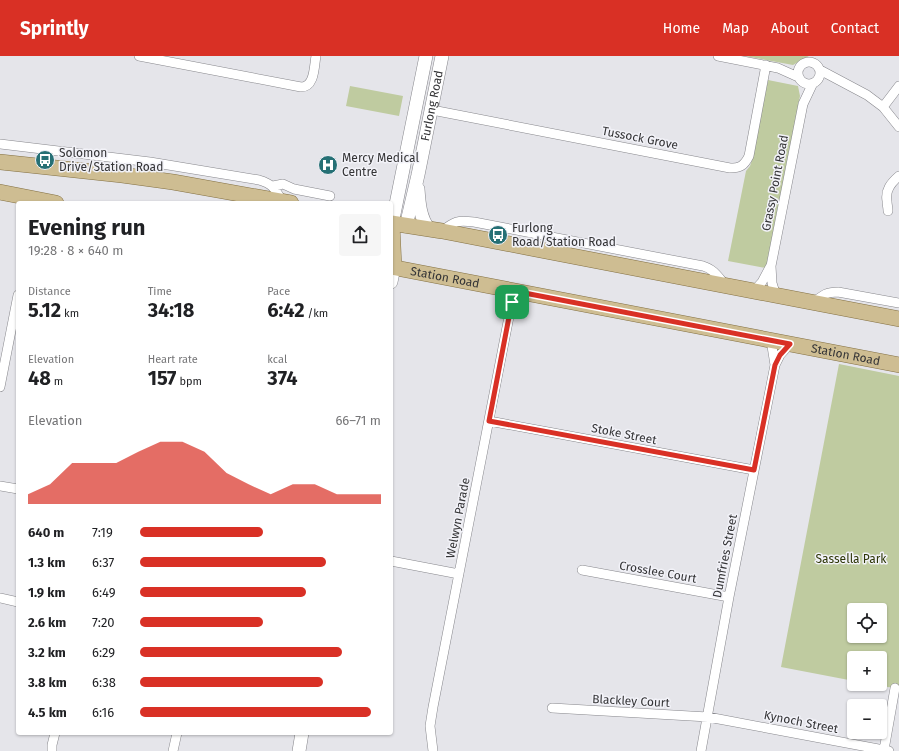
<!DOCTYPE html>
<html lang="en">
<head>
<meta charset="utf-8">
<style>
	body { margin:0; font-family:"Fira Sans",sans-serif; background:#f6f6f6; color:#202124; height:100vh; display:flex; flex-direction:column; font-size:15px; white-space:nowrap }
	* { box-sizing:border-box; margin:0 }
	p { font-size:13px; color:#757577 }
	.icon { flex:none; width:22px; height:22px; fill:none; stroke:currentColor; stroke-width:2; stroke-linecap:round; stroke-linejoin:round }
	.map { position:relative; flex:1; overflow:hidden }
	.panel { position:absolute; left:16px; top:145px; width:377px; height:534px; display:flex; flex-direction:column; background:#fff; border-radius:4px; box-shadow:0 1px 3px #0004 }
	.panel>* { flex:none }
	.tools { position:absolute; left:847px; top:547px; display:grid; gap:8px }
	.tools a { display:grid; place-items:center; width:40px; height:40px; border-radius:4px; background:#fff; box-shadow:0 1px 3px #0004; font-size:20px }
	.pin { position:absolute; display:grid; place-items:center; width:34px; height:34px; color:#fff; margin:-17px; border-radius:8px; box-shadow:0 2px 6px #0006 }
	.round { display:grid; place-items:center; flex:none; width:42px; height:42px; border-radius:4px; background:#f6f6f6 }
	.head { display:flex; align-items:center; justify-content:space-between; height:68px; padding:0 12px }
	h1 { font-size:22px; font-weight:700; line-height:30px }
	.stats { display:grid; grid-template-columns:repeat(3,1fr); gap:6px; height:68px; padding:4px 12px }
	.stats div { display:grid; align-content:center }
	.stats b { font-size:20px; font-weight:700 }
	.stats small { font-size:11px; font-weight:400 }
	.stats p { font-size:11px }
	.chart { height:112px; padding:8px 12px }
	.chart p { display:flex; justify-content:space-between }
	.chart svg { width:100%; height:72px; margin-top:4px; fill:#d93025; opacity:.7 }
	ul { padding:0 12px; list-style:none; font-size:13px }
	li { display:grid; grid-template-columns:64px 48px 1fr; align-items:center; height:30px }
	li i { height:10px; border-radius:5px; background:#d93025 }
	header { display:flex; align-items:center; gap:24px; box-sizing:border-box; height:56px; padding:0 20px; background:#d93025; color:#fff }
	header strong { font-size:19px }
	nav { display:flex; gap:22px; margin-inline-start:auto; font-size:14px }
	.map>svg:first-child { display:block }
	.green { fill:#bfcba0; fill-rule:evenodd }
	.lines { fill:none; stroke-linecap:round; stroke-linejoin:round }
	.street-casing { stroke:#87878c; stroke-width:10 }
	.secondary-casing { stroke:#87878c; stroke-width:14 }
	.primary-casing { stroke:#837043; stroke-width:16 }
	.street { stroke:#fff; stroke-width:9 }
	.secondary { stroke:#fff; stroke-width:13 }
	.primary { stroke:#cebd92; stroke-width:15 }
	.route-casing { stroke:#fff; stroke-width:8 }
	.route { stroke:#d93025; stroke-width:5 }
	.labels { text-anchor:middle; stroke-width:3; stroke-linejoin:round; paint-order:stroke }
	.street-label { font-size:12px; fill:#343436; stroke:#f2f2f8 }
	.poi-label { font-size:12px; fill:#343436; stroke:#f2f2f8; text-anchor:start }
	.park-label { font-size:12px; fill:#2d3606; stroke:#f2f2f8 }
</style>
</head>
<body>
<header>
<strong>Sprintly</strong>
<nav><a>Home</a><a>Map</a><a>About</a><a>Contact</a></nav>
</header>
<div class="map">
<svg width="899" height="695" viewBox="0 0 899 695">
	<rect width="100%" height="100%" fill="#e5e5ea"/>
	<path class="green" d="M745,0H809L793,9Z
		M768,24L798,30L800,40L766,212L728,205L746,115L750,110L752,104Z
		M350,30L403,40L399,60L346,50Z
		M839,308L899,320V633L871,628H880V602H854V625L781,611ZM854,554H880V580H854Z"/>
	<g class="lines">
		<g class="street-casing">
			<path id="street" d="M139,0L301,31C315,31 314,10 316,0
				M718,0L778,12L798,21
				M798 17a11 11 0 1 1 22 0a11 11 0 1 1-22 0Z
				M820,14L867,39L883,51L899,71
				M883,51L899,30
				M432,54L730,112C740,112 744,110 749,100L766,9
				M0,88L150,106L259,124C273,128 275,133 282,145
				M273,130L283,128L294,133L330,140
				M888,155C888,151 887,149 887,145C885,134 891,127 899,120
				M442,175C455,165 457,164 474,166L703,210C714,213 719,222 726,230
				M753,236L762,226L770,211
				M776,240L772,227L771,210L803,48L812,29
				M813,247C823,239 826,236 838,236L899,247
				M771,284L775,309
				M0,331L18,239
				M489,365L754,414
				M0,430L18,433
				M391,505L459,518
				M582,514L729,541
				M0,542L18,546
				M552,652L708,661L889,695
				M884,694L895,632
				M52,695V689L55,677
				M173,695L177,677
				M433,695L430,670L433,651L514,235
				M701,695L729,541L775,309L780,299L790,288"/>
		</g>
		<g class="secondary-casing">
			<g id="secondary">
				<path d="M418,133C419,147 420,162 429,173"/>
				<path d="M392,168L426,0"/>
				<path id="s1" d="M406,170L418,119L442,0"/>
				<path d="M391,226L394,211"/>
				<path d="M299,695L302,677"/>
			</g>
		</g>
		<g class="primary-casing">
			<g id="primary">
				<path d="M0,106L122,119L173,126L291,147"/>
				<path d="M0,136L56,147"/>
				<path d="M391,167L442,175L899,263"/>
				<path d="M392,168L394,211"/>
				<path id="s2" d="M391,211L899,309"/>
			</g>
		</g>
		<use href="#street" class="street"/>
		<use href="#secondary" class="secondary"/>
		<use href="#primary" class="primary"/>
	</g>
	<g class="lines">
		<g class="route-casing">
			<path id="route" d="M514,235L790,288L780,299L775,309L754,414L489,365Z"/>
		</g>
		<use href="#route" class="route"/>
	</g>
	<defs>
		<g id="bus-disc" transform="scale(1)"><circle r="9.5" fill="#267075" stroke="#f2f2f8"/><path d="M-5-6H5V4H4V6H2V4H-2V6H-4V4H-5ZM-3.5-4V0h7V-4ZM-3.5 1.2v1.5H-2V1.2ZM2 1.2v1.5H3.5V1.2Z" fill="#fff"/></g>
		<g id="hospital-disc" transform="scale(1)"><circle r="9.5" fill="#267075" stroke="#f2f2f8"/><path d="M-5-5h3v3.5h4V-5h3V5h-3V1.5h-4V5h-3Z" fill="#fff"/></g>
	</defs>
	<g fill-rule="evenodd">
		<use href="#bus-disc" x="45" y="104"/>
		<use href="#hospital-disc" x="328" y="109"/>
		<use href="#bus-disc" x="498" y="179"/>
	</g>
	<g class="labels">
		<g class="street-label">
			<text dy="4" stroke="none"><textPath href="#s1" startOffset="123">Furlong Road</textPath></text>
			<text transform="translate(640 82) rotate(11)" y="4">Tussock Grove</text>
			<text transform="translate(775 127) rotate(-79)" y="4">Grassy Point Road</text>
			<text dy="4" stroke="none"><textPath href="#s2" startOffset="55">Station Road</textPath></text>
			<text dy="4" stroke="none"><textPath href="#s2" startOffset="463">Station Road</textPath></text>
			<text transform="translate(624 378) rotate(11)" y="4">Stoke Street</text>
			<text transform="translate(458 462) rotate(-79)" y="4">Welwyn Parade</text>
			<text transform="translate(725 500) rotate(-79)" y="4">Dumfries Street</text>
			<text transform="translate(658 516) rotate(10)" y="4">Crosslee Court</text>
			<text transform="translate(631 645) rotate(3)" y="4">Blackley Court</text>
			<text transform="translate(801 666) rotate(11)" y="4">Kynoch Street</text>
		</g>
		<g class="poi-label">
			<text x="59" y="101">Solomon<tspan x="59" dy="14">Drive/Station Road</tspan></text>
			<text x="342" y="106">Mercy Medical<tspan x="342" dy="14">Centre</tspan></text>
			<text x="512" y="176">Furlong<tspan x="512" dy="14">Road/Station Road</tspan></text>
		</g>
		<g class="park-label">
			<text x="851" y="507">Sassella Park</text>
		</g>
	</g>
</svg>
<div class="tools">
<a><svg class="icon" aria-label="locate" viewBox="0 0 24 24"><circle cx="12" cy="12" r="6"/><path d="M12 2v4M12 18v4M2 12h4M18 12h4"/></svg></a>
<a>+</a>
<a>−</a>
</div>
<div class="pin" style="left:512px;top:246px;background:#1e9e55"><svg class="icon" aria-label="arrive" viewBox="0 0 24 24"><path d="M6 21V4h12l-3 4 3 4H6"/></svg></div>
<section class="panel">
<div class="head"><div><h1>Evening run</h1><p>19:28 · 8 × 640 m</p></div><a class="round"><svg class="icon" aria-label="share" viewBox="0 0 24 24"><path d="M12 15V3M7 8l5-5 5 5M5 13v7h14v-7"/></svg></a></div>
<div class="stats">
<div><p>Distance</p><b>5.12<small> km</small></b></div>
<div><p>Time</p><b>34:18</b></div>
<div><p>Pace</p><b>6:42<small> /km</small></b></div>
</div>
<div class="stats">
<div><p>Elevation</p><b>48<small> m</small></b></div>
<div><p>Heart rate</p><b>157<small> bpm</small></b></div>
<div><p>kcal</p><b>374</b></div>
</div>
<div class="chart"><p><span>Elevation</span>66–71 m</p>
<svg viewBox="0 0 160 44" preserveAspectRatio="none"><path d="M0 44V38L10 32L20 19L30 19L40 19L50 12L60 6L70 6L80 12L90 25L100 32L110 38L120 32L130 32L140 38L150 38L160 38V44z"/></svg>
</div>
<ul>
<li><b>640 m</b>7:19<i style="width:51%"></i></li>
<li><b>1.3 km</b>6:37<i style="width:77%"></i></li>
<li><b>1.9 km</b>6:49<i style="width:69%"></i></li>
<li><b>2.6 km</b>7:20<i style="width:51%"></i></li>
<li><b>3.2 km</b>6:29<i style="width:84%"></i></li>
<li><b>3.8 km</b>6:38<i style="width:76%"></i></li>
<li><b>4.5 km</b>6:16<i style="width:96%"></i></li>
</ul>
</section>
</div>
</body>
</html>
